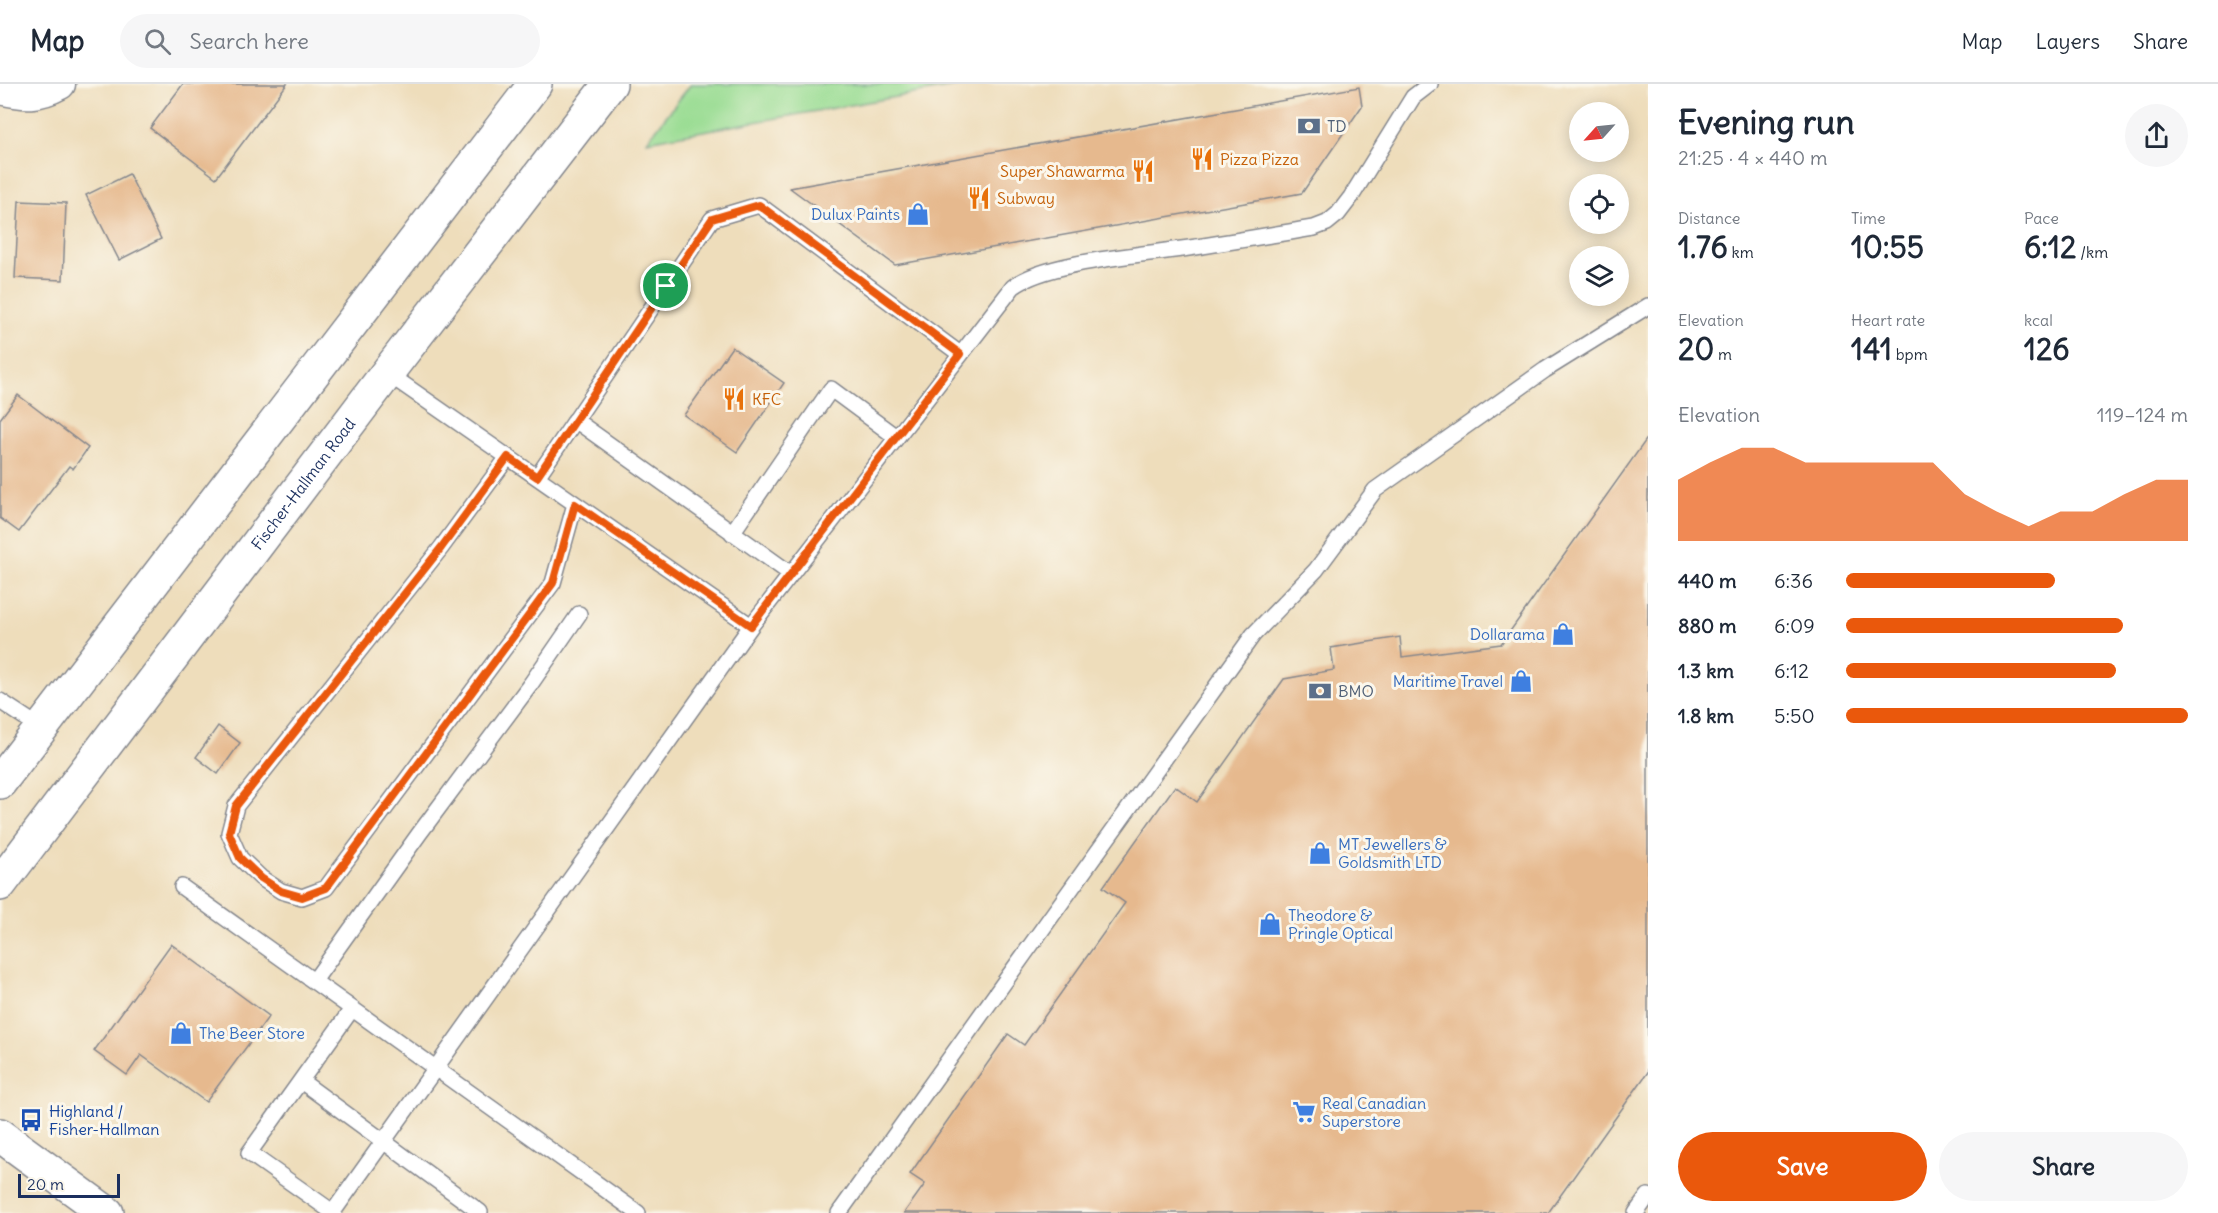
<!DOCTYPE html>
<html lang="en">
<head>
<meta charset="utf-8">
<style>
	body { margin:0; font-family:Delius,sans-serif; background:#f6f6f7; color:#1f2937; height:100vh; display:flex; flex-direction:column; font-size:22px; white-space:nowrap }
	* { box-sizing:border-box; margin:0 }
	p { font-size:20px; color:#747a83 }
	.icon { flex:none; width:33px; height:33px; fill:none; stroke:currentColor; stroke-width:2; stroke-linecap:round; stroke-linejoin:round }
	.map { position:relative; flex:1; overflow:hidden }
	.panel { display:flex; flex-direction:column; background:#fff; width:570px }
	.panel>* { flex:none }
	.needle { width:39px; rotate:243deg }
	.fabs { position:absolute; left:1569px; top:18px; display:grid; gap:12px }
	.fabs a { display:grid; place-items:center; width:60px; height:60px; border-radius:50%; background:#fff; box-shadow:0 3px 15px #0003; font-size:30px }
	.scale { position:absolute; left:18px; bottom:15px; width:102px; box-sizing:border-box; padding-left:6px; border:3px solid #1b2f5e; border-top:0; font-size:16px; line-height:21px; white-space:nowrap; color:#1b2f5e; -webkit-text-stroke:4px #fbf7ec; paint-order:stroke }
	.pin { position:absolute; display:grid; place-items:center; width:51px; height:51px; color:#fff; margin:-26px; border:3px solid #fff; border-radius:50%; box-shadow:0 2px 6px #0007 }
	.round { display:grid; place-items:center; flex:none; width:63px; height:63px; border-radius:32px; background:#f6f6f7 }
	.headline { display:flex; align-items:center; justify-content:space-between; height:102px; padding:0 30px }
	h1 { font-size:33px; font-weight:700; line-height:45px }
	.figures { display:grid; grid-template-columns:repeat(3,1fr); gap:9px; height:102px; padding:6px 30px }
	.figures div { display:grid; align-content:center }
	.figures b { font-size:30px; font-weight:700 }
	.figures small { font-size:16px; font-weight:400 }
	.figures p { font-size:16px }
	.chart { height:168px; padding:12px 30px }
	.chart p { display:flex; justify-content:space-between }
	.chart svg { width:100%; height:108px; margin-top:6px; fill:#ea580c; opacity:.7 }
	.action { display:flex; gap:12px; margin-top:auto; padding:12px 30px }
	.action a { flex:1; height:69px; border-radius:36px; background:#ea580c; color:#fff; font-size:24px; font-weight:700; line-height:69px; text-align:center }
	.action a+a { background:#f6f6f7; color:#1f2937 }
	ul { padding:0 30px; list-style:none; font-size:20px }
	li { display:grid; grid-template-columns:96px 72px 1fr; align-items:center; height:45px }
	li i { height:15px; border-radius:8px; background:#ea580c }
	header { display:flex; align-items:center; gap:36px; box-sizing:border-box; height:84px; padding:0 30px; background:#fff; border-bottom:2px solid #e0e1e3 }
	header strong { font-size:28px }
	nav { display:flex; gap:33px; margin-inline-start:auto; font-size:21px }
	.search { width:420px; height:54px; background:#f6f6f7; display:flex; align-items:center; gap:15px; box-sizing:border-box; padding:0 21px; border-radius:33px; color:#747a83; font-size:22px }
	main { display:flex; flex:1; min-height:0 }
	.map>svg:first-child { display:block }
	.green { fill:#9bdd94; stroke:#5b8679; stroke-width:1.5 }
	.building { fill:#e6b98e }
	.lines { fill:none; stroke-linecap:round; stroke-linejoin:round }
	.service-casing { stroke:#84868c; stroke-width:18 }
	.minor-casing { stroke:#84868c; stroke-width:33 }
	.secondary-casing { stroke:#84868c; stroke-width:36 }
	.service { stroke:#fff; stroke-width:15 }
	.minor { stroke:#fff; stroke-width:30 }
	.secondary { stroke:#fff; stroke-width:33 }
	.route-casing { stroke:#fff; stroke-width:12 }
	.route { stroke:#ea580c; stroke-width:8 }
	.labels { text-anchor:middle; stroke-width:6; stroke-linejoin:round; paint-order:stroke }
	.service-label { font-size:16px; fill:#4e5e75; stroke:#fbf7ec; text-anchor:start }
	.food-label { font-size:16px; fill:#c56008; stroke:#fbf7ec; text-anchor:start }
	.shop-label { font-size:16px; fill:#366cbe; stroke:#fbf7ec; text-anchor:start }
	.street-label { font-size:16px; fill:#1b2f5e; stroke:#fbf7ec }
	.transit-label { font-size:16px; fill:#164399; stroke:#fbf7ec; text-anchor:start }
</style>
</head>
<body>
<header>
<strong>Map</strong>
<div class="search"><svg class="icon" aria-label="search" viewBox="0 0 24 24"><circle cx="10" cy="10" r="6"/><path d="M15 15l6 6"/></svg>Search here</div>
<nav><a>Map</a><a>Layers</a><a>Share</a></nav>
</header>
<main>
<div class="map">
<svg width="1648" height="1129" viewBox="0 0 1648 1129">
	<rect width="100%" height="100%" fill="#fbf7ec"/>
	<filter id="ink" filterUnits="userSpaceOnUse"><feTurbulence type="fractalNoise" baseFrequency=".0167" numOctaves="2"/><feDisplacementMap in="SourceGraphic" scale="12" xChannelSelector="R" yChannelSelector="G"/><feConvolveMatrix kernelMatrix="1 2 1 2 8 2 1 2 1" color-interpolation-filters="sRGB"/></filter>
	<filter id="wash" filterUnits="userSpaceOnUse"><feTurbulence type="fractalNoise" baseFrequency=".008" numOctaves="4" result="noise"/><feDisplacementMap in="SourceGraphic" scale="24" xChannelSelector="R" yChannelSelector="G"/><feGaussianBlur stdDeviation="1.35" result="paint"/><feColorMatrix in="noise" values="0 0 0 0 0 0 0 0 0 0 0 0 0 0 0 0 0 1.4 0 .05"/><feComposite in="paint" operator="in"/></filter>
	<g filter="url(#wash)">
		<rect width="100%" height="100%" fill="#edb"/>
		<path class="green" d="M691,0H969L647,57Z"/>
		<g id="blocks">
			<path class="building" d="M183,0H287L216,94L150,44Z
				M1359,3L1362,22L1302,109L895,181L790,104Z
				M129,90L161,155L119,176L86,111Z
				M19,117L66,119L63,196L15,194Z
				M732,263L784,299L737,368L684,331Z
				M18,311L88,364L73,385L69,382L19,448L0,434V335Z
				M1648,353V988L1548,1129H904L925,1100L910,1090L1008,950L1024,961L1125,819L1103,803L1175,702L1197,718L1284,595L1334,586L1331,564L1400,553L1402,573L1501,560Z
				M218,642L240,659L218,690L196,673Z
				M171,860L269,932L206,1018L141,971L127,991L94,967Z"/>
		</g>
	</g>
	<g filter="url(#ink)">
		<use href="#blocks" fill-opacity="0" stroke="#84868c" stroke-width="1.5"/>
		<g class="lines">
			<g class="service-casing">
				<path id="service" d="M387,289L751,542
					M575,336L791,490
					M508,373L441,464L236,722L229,749L240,774L261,794L281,807L302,813L326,804L553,499L575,420
					M537,393L712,135L759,121L960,270
					M732,449L831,305L896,353
					M0,617L41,644
					M182,803L638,1129
					M314,897L419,750L530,601L579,530
					M301,997L480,1128
					M333,1128L751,542L1013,203C1044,178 1140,171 1182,165C1226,159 1270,151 1314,144L1327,139L1338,130L1351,113L1413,13L1430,0
					M334,1129L249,1069L352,925
					M839,1129L1253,551L1316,486L1375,406L1545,286L1648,222
					M1636,1129L1648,1112"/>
			</g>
			<g class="minor-casing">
				<path id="minor" d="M0,5C24,11 38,12 60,0"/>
			</g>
			<g class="secondary-casing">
				<g id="secondary">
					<path d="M0,698L535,0"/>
					<path id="s1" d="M0,800L387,289L610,0"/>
					<path d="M0,1051L107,1129"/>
				</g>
			</g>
			<use href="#service" class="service"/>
			<use href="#minor" class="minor"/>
			<use href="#secondary" class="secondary"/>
		</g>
	</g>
	<g class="lines" filter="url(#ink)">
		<g class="route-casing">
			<path id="route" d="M759,121L960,270L751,542L575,420L553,499L326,804L302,813L281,807L261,794L240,774L229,749L236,722L441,464L508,373L537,393L712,135Z"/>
		</g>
		<use href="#route" class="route"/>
	</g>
	<defs>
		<g id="bank-bare" transform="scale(1.8)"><path d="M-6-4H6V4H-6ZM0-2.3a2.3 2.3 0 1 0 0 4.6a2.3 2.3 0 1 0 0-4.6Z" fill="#5c6f8a" stroke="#fbf7ec" stroke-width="2.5" paint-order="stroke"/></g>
		<g id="restaurant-bare" transform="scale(1.8)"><path d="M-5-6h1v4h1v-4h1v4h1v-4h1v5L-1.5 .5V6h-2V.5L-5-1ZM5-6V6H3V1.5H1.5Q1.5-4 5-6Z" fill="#e8710a" stroke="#fbf7ec" stroke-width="2.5" paint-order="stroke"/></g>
		<g id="shop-bare" transform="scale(1.8)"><path d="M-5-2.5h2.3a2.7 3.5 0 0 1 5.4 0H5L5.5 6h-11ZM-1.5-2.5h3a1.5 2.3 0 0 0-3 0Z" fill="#3f7fe0" stroke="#fbf7ec" stroke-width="2.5" paint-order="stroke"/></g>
		<g id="supermarket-bare" transform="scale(1.8)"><path d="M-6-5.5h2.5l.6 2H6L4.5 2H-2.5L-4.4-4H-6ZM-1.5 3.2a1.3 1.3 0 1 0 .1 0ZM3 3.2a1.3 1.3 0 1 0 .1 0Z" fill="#3f7fe0" stroke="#fbf7ec" stroke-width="2.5" paint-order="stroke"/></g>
		<g id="bus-bare" transform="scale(1.8)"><path d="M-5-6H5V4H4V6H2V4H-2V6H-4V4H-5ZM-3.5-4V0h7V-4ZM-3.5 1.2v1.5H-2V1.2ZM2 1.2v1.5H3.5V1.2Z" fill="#1a4fb4" stroke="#fbf7ec" stroke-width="2.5" paint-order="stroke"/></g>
	</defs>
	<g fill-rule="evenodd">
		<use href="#bank-bare" x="1309" y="42"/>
		<use href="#restaurant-bare" x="1202" y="75"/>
		<use href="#restaurant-bare" x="1143" y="87"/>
		<use href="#restaurant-bare" x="979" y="114"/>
		<use href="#shop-bare" x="918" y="130"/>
		<use href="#restaurant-bare" x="734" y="315"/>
		<use href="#shop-bare" x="1563" y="550"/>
		<use href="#shop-bare" x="1521" y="597"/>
		<use href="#bank-bare" x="1320" y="607"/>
		<use href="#shop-bare" x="1320" y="769"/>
		<use href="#shop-bare" x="1270" y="840"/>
		<use href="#shop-bare" x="181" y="949"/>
		<use href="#supermarket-bare" x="1304" y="1028"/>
		<use href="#bus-bare" x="31" y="1036"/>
	</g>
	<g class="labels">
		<g class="service-label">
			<text x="1327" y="48">TD</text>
			<text x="1338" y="613">BMO</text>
		</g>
		<g class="food-label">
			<text x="1220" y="81">Pizza Pizza</text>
			<text x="1125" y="93" text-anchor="end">Super Shawarma</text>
			<text x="997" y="120">Subway</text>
			<text x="752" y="321">KFC</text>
		</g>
		<g class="shop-label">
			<text x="900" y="136" text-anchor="end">Dulux Paints</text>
			<text x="1545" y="556" text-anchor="end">Dollarama</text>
			<text x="1503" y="603" text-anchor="end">Maritime Travel</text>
			<text x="1338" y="766">MT Jewellers &amp;<tspan x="1338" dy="18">Goldsmith LTD</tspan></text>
			<text x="1288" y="837">Theodore &amp;<tspan x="1288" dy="18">Pringle Optical</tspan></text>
			<text x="199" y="955">The Beer Store</text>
			<text x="1322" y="1025">Real Canadian<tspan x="1322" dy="18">Superstore</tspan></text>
		</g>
		<g class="street-label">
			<text dy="6" stroke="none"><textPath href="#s1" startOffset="502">Fischer-Hallman Road</textPath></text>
		</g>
		<g class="transit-label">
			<text x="49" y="1033">Highland /<tspan x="49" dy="18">Fisher-Hallman</tspan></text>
		</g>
	</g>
</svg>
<div class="fabs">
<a><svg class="needle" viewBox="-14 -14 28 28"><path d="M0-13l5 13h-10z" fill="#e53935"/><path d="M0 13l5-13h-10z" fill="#747a83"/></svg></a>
<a><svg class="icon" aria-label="locate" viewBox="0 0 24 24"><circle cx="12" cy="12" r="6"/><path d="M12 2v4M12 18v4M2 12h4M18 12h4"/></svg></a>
<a><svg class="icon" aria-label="layers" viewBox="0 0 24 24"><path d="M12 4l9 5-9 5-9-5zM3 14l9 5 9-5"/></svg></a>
</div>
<div class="scale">20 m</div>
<div class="pin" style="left:666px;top:202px;background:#1e9e55"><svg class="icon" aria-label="arrive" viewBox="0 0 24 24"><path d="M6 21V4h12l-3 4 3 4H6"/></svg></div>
</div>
<section class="panel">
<div class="headline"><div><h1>Evening run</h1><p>21:25 · 4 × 440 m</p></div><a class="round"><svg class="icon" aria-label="share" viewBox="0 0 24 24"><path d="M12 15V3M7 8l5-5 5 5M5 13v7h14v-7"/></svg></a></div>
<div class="figures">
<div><p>Distance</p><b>1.76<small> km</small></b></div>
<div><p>Time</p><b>10:55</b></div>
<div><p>Pace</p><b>6:12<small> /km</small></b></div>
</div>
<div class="figures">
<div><p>Elevation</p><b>20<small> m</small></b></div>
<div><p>Heart rate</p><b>141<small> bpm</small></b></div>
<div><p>kcal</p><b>126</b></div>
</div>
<div class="chart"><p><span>Elevation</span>119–124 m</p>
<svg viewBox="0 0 160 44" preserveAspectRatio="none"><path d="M0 44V19L10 12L20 6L30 6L40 12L50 12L60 12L70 12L80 12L90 25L100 32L110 38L120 32L130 32L140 25L150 19L160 19V44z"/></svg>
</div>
<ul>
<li><b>440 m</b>6:36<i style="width:61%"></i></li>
<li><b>880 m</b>6:09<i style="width:81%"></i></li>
<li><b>1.3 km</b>6:12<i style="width:79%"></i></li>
<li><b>1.8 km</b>5:50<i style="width:100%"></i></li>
</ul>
<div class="action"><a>Save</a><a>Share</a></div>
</section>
</main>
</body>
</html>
